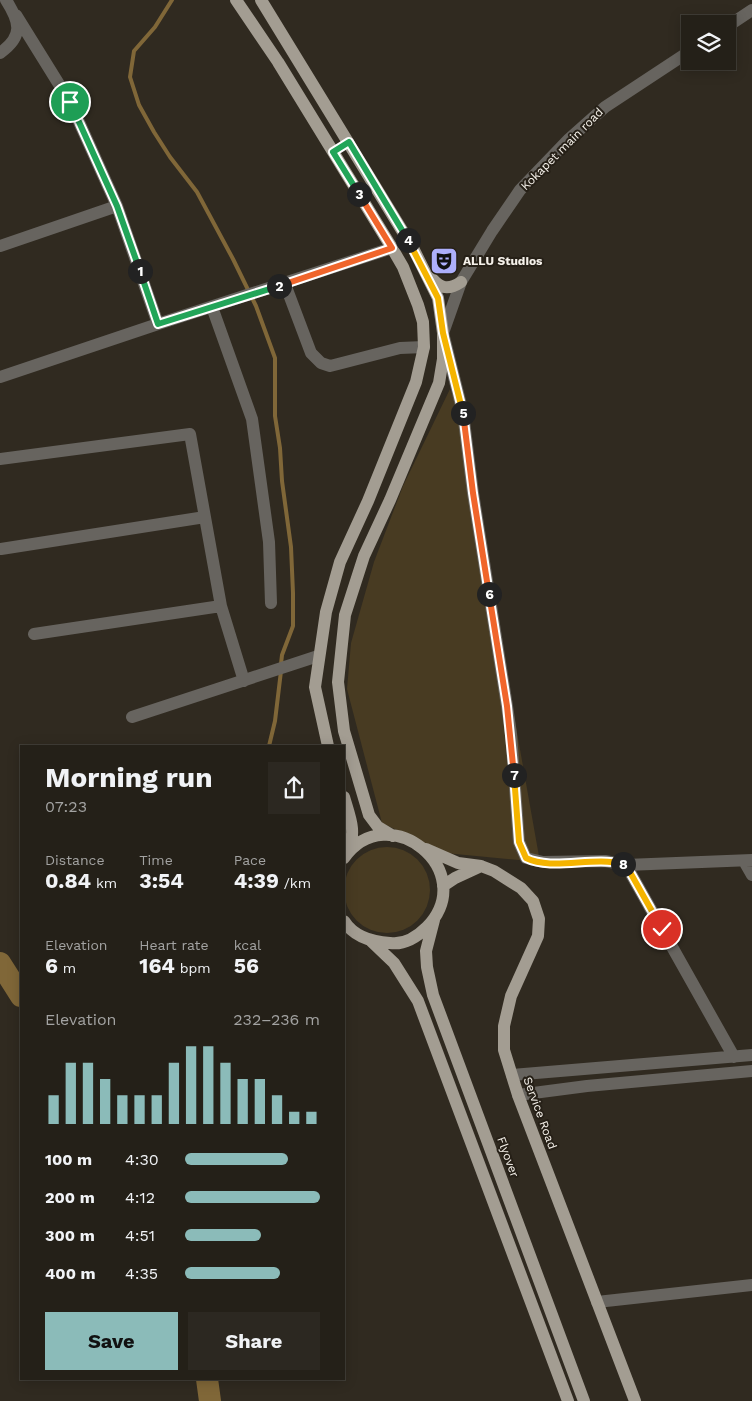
<!DOCTYPE html>
<html lang="en">
<head>
<meta charset="utf-8">
<style>
	body { margin:0; font-family:"Work Sans",sans-serif; background:#2c2821; color:#f1f3f6; height:100vh; display:flex; flex-direction:column; font-size:19px; white-space:nowrap }
	* { box-sizing:border-box; margin:0 }
	p { font-size:16px; color:#a3a3a2 }
	.icon { flex:none; width:28px; height:28px; fill:none; stroke:currentColor; stroke-width:2; stroke-linecap:round; stroke-linejoin:round }
	.map { position:relative; flex:1; overflow:hidden }
	.side { position:absolute; left:20px; top:745px; width:325px; height:635px; display:flex; flex-direction:column; background:#242018; border-radius:0px; box-shadow:0 2px 12px #0003,0 0 0 1px #413e37 }
	.side>* { flex:none }
	.fabs { position:absolute; left:681px; top:15px; display:grid; gap:10px }
	.fabs a { display:grid; place-items:center; width:55px; height:55px; border-radius:0px; background:#242018; box-shadow:0 2px 12px #0003,0 0 0 1px #413e37; font-size:25px }
	.pin { position:absolute; display:grid; place-items:center; width:42px; height:42px; color:#fff; margin:-21px; border:2px solid #fff; border-radius:50%; box-shadow:0 1px 5px #0007 }
	.km { position:absolute; width:25px; height:25px; margin:-12px; border-radius:50%; background:#222; color:#fff; font-size:14px; line-height:25px; text-align:center }
	.round { display:grid; place-items:center; flex:none; width:52px; height:52px; border-radius:0px; background:#2c2821 }
	.overview { display:flex; align-items:center; justify-content:space-between; height:85px; padding:0 25px }
	h1 { font-size:28px; font-weight:700; line-height:38px }
	.figures { display:grid; grid-template-columns:repeat(3,1fr); gap:8px; height:85px; padding:5px 25px }
	.figures div { display:grid; align-content:center }
	.figures b { font-size:21px; font-weight:700 }
	.figures small { font-size:14px; font-weight:400 }
	.figures p { font-size:14px }
	.chart { height:140px; padding:10px 25px }
	.chart p { display:flex; justify-content:space-between }
	.chart svg { width:100%; height:90px; margin-top:5px; stroke:#8bbbb9; stroke-width:6 }
	.cta { display:flex; gap:10px; margin-top:auto; padding:10px 25px }
	.cta a { flex:1; height:58px; border-radius:0px; background:#8bbbb9; color:#111; font-size:20px; font-weight:700; line-height:58px; text-align:center }
	.cta a+a { background:#2c2821; color:#f1f3f6 }
	ul { padding:0 25px; list-style:none; font-size:16px }
	li { display:grid; grid-template-columns:80px 60px 1fr; align-items:center; height:38px }
	li i { height:12px; border-radius:6px; background:#8bbbb9 }
	.map>svg:first-child { display:block }
	.green { fill:#483b22 }
	.lines { fill:none; stroke-linecap:round; stroke-linejoin:round }
	.stream { stroke:#806738; stroke-width:4 }
	.river { stroke:#806738; stroke-width:22 }
	.minor { stroke:#67645f; stroke-width:12 }
	.major { stroke:#a39d92; stroke-width:12 }
	.split-1-casing { stroke:#fff; stroke-width:10 }
	.split-2-casing { stroke:#fff; stroke-width:10 }
	.split-3-casing { stroke:#fff; stroke-width:10 }
	.split-4-casing { stroke:#fff; stroke-width:10 }
	.split-5-casing { stroke:#fff; stroke-width:10 }
	.split-6-casing { stroke:#fff; stroke-width:10 }
	.split-7-casing { stroke:#fff; stroke-width:10 }
	.split-8-casing { stroke:#fff; stroke-width:10 }
	.split-9-casing { stroke:#fff; stroke-width:10 }
	.split-1 { stroke:#22a559; stroke-width:6 }
	.split-2 { stroke:#22a559; stroke-width:6 }
	.split-3 { stroke:#f0652b; stroke-width:6 }
	.split-4 { stroke:#22a559; stroke-width:6 }
	.split-5 { stroke:#f5b400; stroke-width:6 }
	.split-6 { stroke:#f0652b; stroke-width:6 }
	.split-7 { stroke:#f0652b; stroke-width:6 }
	.split-8 { stroke:#f5b400; stroke-width:6 }
	.split-9 { stroke:#f5b400; stroke-width:6 }
	.labels { text-anchor:middle; stroke-width:4; stroke-linejoin:round; paint-order:stroke }
	.street-label { font-size:12px; fill:#f5f1ea; stroke:#262017 }
	.poi-label { font-size:12px; font-weight:bold; fill:#f5f1ea; stroke:#262017; text-anchor:start }
</style>
</head>
<body>
<div class="map">
<svg width="752" height="1401" viewBox="0 0 752 1401">
	<rect width="100%" height="100%" fill="#302a20"/>
	<path class="green" d="M450,389L460,415L483,541L540,862L445,853L382,823L347,689L351,643L374,562L403,486Z
		M344 890a43 43 0 1 1 86 0a43 43 0 1 1-86 0Z"/>
	<g class="lines">
		<path class="stream" d="M172,0L155,27L134,51L130,77L139,105L154,132L170,157L197,192L233,259L256,306L275,358V416L280,448L282,481L291,547L293,593V626L282,655L281,664
			M269,746L275,721L281,671"/>
		<path class="river" d="M0,963L21,996
			M207,1379L210,1401"/>
		<path class="minor" d="M16,15L70,102L117,206L158,324
			M728,26L752,10
			M690,51L605,107L569,139L520,190L492,231L461,282L443,333L463,413L473,493L507,706L511,734L519,842L526,858L543,862L605,861L626,865L752,860
			M0,53C24,36 20,22 6,0
			M0,246L117,206
			M285,284L311,353L321,363L330,366L338,364L400,348L424,347
			M212,307L252,419L269,542L271,603
			M0,377L158,324L392,248
			M0,459L190,434L221,606L244,681
			M1,549L205,517
			M34,634L221,606
			M132,717L318,656
			M744,861L752,875
			M626,865L734,1057
			M512,1075L752,1055
			M518,1095L587,1086L752,1071
			M597,1302L752,1285"/>
		<path class="major" d="M236,0L278,62L392,248L403,267L418,305L423,322L424,347L416,382L368,501L340,562L326,612L315,687L328,746
			M261,0L414,250L438,298L443,333V359L439,383L390,500L364,556L345,615L338,682L344,731L369,815L378,827L393,836
			M429,275C439,287 446,292 461,282
			M344,797C350,818 356,829 349,851
			M426,849L458,863L481,866L494,871L521,888L533,901L539,919L538,936L511,996L504,1026V1050L518,1095L635,1401
			M344,858C388,796 481,871 427,927C417,937 404,945 390,943C372,942 354,937 344,921
			M443,886L455,878L481,866
			M434,920L426,951L427,967L433,995L584,1401
			M372,942L394,963L418,1001L568,1401"/>
	</g>
	<g class="lines">
		<g class="split-1-casing">
			<path id="split-1" d="M70,102L117,206L140,271"/>
		</g>
		<g class="split-2-casing">
			<path id="split-2" d="M140,271L158,324L279,286"/>
		</g>
		<g class="split-3-casing">
			<path id="split-3" d="M279,286L392,248L359,194"/>
		</g>
		<g class="split-4-casing">
			<path id="split-4" d="M359,194L333,152L349,142L408,240"/>
		</g>
		<g class="split-5-casing">
			<path id="split-5" d="M408,240L438,298L443,333L463,413"/>
		</g>
		<g class="split-6-casing">
			<path id="split-6" d="M463,413L473,493L489,594"/>
		</g>
		<g class="split-7-casing">
			<path id="split-7" d="M489,594L507,706L514,775"/>
		</g>
		<g class="split-8-casing">
			<path id="split-8" d="M514,775L519,842L526,858C552,871 593,856 623,864"/>
		</g>
		<g class="split-9-casing">
			<path id="split-9" d="M623,864L626,865L662,929"/>
		</g>
		<use href="#split-1" class="split-1"/>
		<use href="#split-2" class="split-2"/>
		<use href="#split-3" class="split-3"/>
		<use href="#split-4" class="split-4"/>
		<use href="#split-5" class="split-5"/>
		<use href="#split-6" class="split-6"/>
		<use href="#split-7" class="split-7"/>
		<use href="#split-8" class="split-8"/>
		<use href="#split-9" class="split-9"/>
	</g>
	<defs>
		<g id="theatre-square" transform="scale(1.4375)"><rect x="-9" y="-9" width="18" height="18" rx="4" fill="#adaffb" stroke="#262017"/><path d="M-5-5.5Q0-4 5-5.5V0Q5 5 0 6Q-5 5-5 0ZM-3.3-2.5H-1v1.5H-3.3ZM1-2.5H3.3v1.5H1ZM-2.8 1Q0 5.5 2.8 1Z" fill="#111"/></g>
	</defs>
	<g fill-rule="evenodd">
		<use href="#theatre-square" x="444" y="261"/>
	</g>
	<g class="labels">
		<g class="street-label">
			<text transform="translate(562 149) rotate(-45)" y="4">Kokapet main road</text>
			<text transform="translate(540 1113) rotate(70)" y="4">Service Road</text>
			<text transform="translate(508 1157) rotate(70)" y="4">Flyover</text>
		</g>
		<g class="poi-label">
			<text x="463" y="265">ALLU Studios</text>
		</g>
	</g>
</svg>
<div class="fabs">
<a><svg class="icon" aria-label="layers" viewBox="0 0 24 24"><path d="M12 4l9 5-9 5-9-5zM3 14l9 5 9-5"/></svg></a>
</div>
<div class="pin" style="left:70px;top:102px;background:#1e9e55"><svg class="icon" aria-label="arrive" viewBox="0 0 24 24"><path d="M6 21V4h12l-3 4 3 4H6"/></svg></div>
<div class="pin" style="left:662px;top:929px;background:#d93025"><svg class="icon" aria-label="check" viewBox="0 0 24 24"><path d="M5 12l5 5 9-10"/></svg></div>
<b class="km" style="left:140px;top:271px">1</b>
<b class="km" style="left:279px;top:286px">2</b>
<b class="km" style="left:359px;top:194px">3</b>
<b class="km" style="left:408px;top:240px">4</b>
<b class="km" style="left:463px;top:413px">5</b>
<b class="km" style="left:489px;top:594px">6</b>
<b class="km" style="left:514px;top:775px">7</b>
<b class="km" style="left:623px;top:864px">8</b>
<section class="side">
<div class="overview"><div><h1>Morning run</h1><p>07:23</p></div><a class="round"><svg class="icon" aria-label="share" viewBox="0 0 24 24"><path d="M12 15V3M7 8l5-5 5 5M5 13v7h14v-7"/></svg></a></div>
<div class="figures">
<div><p>Distance</p><b>0.84<small> km</small></b></div>
<div><p>Time</p><b>3:54</b></div>
<div><p>Pace</p><b>4:39<small> /km</small></b></div>
</div>
<div class="figures">
<div><p>Elevation</p><b>6<small> m</small></b></div>
<div><p>Heart rate</p><b>164<small> bpm</small></b></div>
<div><p>kcal</p><b>56</b></div>
</div>
<div class="chart"><p><span>Elevation</span>232–236 m</p>
<svg viewBox="0 0 160 44" preserveAspectRatio="none"><path d="M5 44V30M15 44V14M25 44V14M35 44V22M45 44V30M55 44V30M65 44V30M75 44V14M85 44V6M95 44V6M105 44V14M115 44V22M125 44V22M135 44V30M145 44V38M155 44V38"/></svg>
</div>
<ul>
<li><b>100 m</b>4:30<i style="width:76%"></i></li>
<li><b>200 m</b>4:12<i style="width:100%"></i></li>
<li><b>300 m</b>4:51<i style="width:56%"></i></li>
<li><b>400 m</b>4:35<i style="width:70%"></i></li>
</ul>
<div class="cta"><a>Save</a><a>Share</a></div>
</section>
</div>
</body>
</html>
